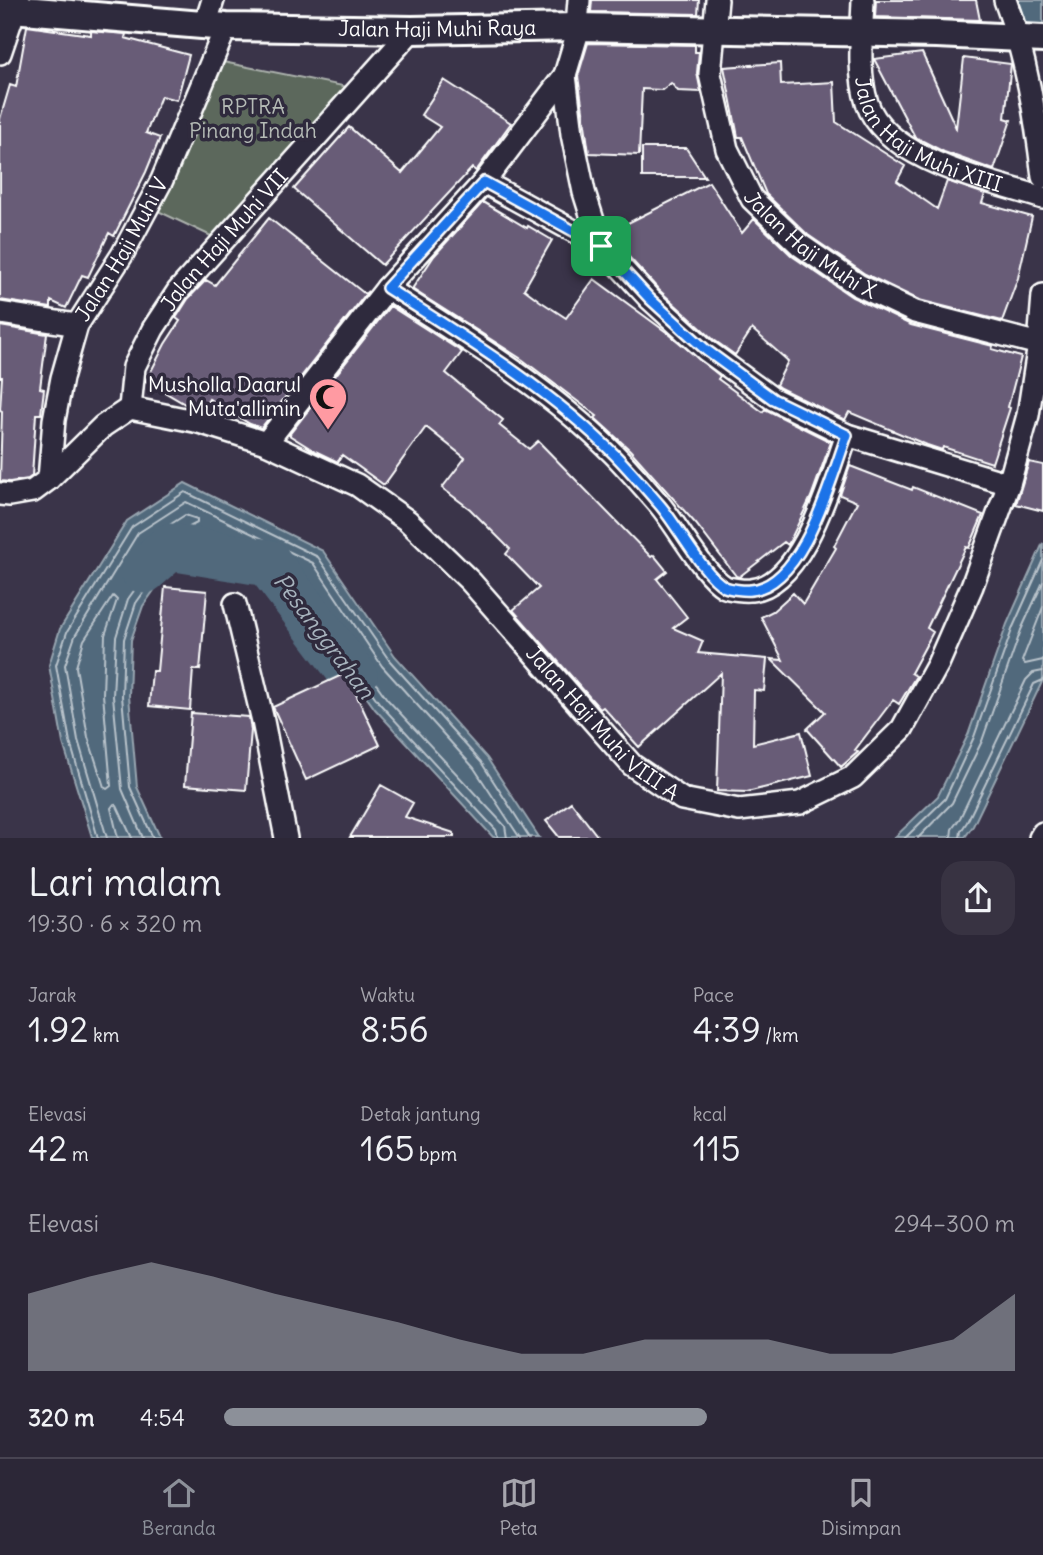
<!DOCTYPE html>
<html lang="id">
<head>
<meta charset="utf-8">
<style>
	body { margin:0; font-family:Delius,sans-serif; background:#383342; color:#f1f3f6; height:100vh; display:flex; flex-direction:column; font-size:26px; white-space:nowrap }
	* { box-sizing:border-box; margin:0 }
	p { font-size:23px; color:#a6a5ad }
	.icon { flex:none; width:38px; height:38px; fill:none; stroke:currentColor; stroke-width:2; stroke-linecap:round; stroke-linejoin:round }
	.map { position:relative; height:838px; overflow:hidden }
	.details { display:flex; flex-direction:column; background:#2c2737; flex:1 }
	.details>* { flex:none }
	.pin { position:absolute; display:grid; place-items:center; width:60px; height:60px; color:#fff; margin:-30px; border-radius:14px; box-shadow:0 4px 10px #0006 }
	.round { display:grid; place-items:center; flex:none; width:74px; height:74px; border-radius:21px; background:#383342 }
	.summary { display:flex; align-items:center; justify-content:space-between; height:119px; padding:0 28px }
	h1 { font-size:38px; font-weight:600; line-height:52px }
	.figures { display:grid; grid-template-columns:repeat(3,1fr); gap:10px; height:119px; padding:7px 28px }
	.figures div { display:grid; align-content:center }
	.figures b { font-size:35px; font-weight:600 }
	.figures small { font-size:19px; font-weight:400 }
	.figures p { font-size:19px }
	.chart { height:196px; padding:14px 28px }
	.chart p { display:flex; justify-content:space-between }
	.chart svg { width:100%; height:126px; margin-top:7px; fill:#8c9099; opacity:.7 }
	ul { padding:0 28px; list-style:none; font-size:23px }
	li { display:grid; grid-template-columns:112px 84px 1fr; align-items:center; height:52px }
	li i { height:18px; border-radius:9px; background:#8c9099 }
	.tabs { display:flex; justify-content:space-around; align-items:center; height:98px; border-top:2px solid #484452; background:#2c2737; font-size:19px; color:#a6a5ad }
	.tabs a { display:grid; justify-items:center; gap:4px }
	.tabs .selected { color:#8c9099 }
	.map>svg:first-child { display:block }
	.green { fill:#5b675c; stroke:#adb3ae; stroke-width:2 }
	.water { fill:#51697c; stroke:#97a5b0; stroke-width:2 }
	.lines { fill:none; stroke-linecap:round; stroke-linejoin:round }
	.shore { stroke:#b9c3cb; stroke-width:2 }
	.river { stroke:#51697c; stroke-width:47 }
	.building { fill:#685b77; stroke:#fff; stroke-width:2 }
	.minor-casing { stroke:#fff; stroke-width:26 }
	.tertiary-casing { stroke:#fff; stroke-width:32 }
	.minor { stroke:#2f2a3d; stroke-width:21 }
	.tertiary { stroke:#2f2a3d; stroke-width:26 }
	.route-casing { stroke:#fff; stroke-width:14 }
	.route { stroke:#1a73e8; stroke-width:9 }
	.labels { text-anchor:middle; stroke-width:7; stroke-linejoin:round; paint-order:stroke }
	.street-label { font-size:21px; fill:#fff; stroke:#2f2a3d }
	.park-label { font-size:21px; fill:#b5bbb6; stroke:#2f2a3d }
	.poi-label { font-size:21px; fill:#fff; stroke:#2f2a3d; text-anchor:end }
	.water-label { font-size:23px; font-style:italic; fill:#a8b4be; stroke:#2f2a3d }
</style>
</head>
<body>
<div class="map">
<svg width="1043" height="838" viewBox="0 0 1043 838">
	<rect width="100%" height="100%" fill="#3a3449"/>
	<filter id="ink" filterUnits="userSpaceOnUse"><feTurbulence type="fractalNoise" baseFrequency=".0143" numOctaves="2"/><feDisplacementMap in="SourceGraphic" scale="14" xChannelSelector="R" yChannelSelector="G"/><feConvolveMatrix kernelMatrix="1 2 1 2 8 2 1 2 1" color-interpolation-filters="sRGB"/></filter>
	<g filter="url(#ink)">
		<path class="green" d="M223,62L353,88L211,236L158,211Z"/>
		<path class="water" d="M1017,0H1043V37L1031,36Z
			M185,483L323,551L395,656L487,758L539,837H493L375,709L294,595L251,562L205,549L172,565L143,606L131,640L129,696L137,787L160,837H92L63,743L49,665L60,629L127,521Z
			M1043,543V680L973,826L965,837H895L938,796L968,735L1007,624Z"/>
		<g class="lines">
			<path class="shore" d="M185,515L197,519V523L155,545L134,572L129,573V568L146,540Z
				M113,596L117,600L105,635L103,694L111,786L107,789L104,787L88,737L76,667L84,640Z
				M1043,607L1022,661L1025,664L1043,660
				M98,838L70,742L56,665L67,632L132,527L185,492L318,557L389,660L481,762L530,838
				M107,838L78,740L65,665L75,636L138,533L186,502L313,563L382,666L474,768L520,838
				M118,838L111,808L114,804L117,806L132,838
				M143,838L122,789L113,696L116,637L128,599L159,556L198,535L205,534L259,549L305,584L387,699L505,826L507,838
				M153,838L130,787L122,696L124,639L136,603L166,561L205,542L255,556L299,590L380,704L496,830L498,838
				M905,838L945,799L974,737L1013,627L1043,560
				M918,838L952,803L982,741L1021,630L1043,582
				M951,838L952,829L960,818L1026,680L1033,673L1043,671
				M960,838L961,831L967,822L1034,684L1043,680"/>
			<path class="river" d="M144,570L170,547L268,563L354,676"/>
		</g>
		<path class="building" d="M592,0H699L698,14L591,12Z
			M876,0H976L980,20L875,17Z
			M27,26L91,35V31L126,34L125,38L189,55L177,100L161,96L146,133L160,138L146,172L114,236L109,233L88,277L82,275L66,308L51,301V308L0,300V119L10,85L16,87Z
			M588,43L695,45V52H699L697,73L701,92L678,91L671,83L662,90L642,89L639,155L589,153L578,76Z
			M922,53L956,128L964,58L1011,64L1005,118L1011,120L994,170L944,152L915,137L874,59Z
			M780,63L781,85L834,82L836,122L905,166L897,181L937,209L947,181L985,194L982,203L1032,217L1018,278L1002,321L919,300L865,274L808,235L766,194L742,137H738L724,67Z
			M444,80L511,123L476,171L472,168L382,265L294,189L349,127L402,173L440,127L421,115Z
			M642,148H686L705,177H642Z
			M709,182L742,233L754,219L792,256L852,297L911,325L993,346L992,349L1021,357L1008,407L1010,408L992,463L943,447L942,450L927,445L849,412L845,420L780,388L776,385L788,361L752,329L735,355L714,340L659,290L628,256L614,230Z
			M483,202L527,228L528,226L552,240L524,289L540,301L566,318L594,279L669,334L720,376L718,379L763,412L765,409L831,442L811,497L788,545L784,542L739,577L736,576L696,524L630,450L595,418L597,416L523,360L412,289L434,256Z
			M269,218L365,294L368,291L261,428L250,424L209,399L203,409L190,407L146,381L165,344L180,321L176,318L188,299L206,280L215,285Z
			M390,306L462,352L446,373L503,420L499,425L529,449L538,441L651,557L654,555L667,571L657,579L687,617L673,628L703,641L698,653L767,659L764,691L754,690L753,744L801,732L812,776L747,792L717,791L721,673L639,747L603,707L600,709L513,610L539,588L506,554L510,549L470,509L442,488L465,458L426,427L384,485L342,455L338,462L313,450L289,435Z
			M0,326L47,334L40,388L44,389L41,414H36L32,476L28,479L10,482L0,481L2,411L0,410L2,377H0Z
			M1029,462L1043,465V511L1016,504Z
			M850,466L912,490L913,487L983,515L969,548L966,547L927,628L933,632L911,673L916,676L899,704L893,700L855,750L858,752L841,767L807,729L825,712L771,659L783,660L761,617L773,611L793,593L803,604L836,548L834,546L857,502L840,495Z
			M165,587L207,591L200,670L193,669L190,710L149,706L152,671H157Z
			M346,673L380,745L306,780L273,707Z
			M191,713L249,717L251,730L246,790L185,785Z
			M381,785L413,803L405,817L454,833V837H350Z
			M571,802L598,837H559L546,821Z"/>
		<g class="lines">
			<g class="minor-casing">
				<g id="minor">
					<path d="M579,0L576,38L565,75L572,134L584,192L601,246L650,299L706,350L773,399L847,435L1009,484"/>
					<path id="s1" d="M717,0L710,74L727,149L752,199L800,245L858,285L915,312L1039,344"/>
					<path id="s2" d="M863,0C862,33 857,71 867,103C887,161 991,181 1043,198"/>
					<path d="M1005,0C1026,56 1036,117 1043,177"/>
					<path d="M205,25L213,0"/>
					<path d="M0,53L18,0"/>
					<path d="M484,182L601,246"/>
					<path d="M387,288C465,338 547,387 613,453C629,469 644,487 659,504C677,525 703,574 725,587C730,589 745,591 751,590C804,585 831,478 847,435"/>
					<path d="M0,313L77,325"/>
					<path id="s3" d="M130,408L134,367L153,329L178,291L412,30"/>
					<path d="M266,443L387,288L484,182L565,75"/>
					<path id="s4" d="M49,479L54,420L62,378L77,325L122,255L162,180L226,27"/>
					<path id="s5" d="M0,494L10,495L33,491L49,479L103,426L130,408L199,422L266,443L357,485L408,521L471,582L632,765L682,799L739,810L800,803L853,777L902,729L938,664L972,586L1009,484L1028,415L1039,344L1043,295"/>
					<path d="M235,604L263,721L286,838"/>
					<path d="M1040,838L1043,833"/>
				</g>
			</g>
			<g class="tertiary-casing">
				<g id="tertiary">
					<path id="s6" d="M0,8L226,27L412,30L577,27L937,34L1043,39"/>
				</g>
			</g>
			<use href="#minor" class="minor"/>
			<use href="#tertiary" class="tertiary"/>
		</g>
	</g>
	<g class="lines" filter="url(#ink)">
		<g class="route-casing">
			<path id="route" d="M484,182L601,246L650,299L706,350L773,399L847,435C831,478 804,585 751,590C745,591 730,589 725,587C703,575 677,524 659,504C644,487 629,469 613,453C547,387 465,338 387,288Z"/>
		</g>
		<use href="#route" class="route"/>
	</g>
	<defs>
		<g id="mosque-pin" transform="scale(2.0125)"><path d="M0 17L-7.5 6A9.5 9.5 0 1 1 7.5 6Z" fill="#ff9aa2" stroke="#2f2a3d"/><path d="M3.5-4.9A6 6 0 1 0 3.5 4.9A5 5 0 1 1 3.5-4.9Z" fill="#111"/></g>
	</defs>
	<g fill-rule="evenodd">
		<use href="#mosque-pin" x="328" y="397"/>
	</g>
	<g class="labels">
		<g class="street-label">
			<text dy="7" stroke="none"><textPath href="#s6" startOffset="438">Jalan Haji Muhi Raya</textPath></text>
			<text dy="7" stroke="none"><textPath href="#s2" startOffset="172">Jalan Haji Muhi XIII</textPath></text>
			<text dy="7" stroke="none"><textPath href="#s1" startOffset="282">Jalan Haji Muhi X</textPath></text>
			<text dy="7" stroke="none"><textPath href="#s3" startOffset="198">Jalan Haji Muhi VII</textPath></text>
			<text dy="7" stroke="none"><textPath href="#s4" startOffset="245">Jalan Haji Muhi V</textPath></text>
			<text dy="7" stroke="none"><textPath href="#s5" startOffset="746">Jalan Haji Muhi VIII A</textPath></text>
		</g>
		<g class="park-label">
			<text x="253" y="114">RPTRA<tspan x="253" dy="24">Pinang Indah</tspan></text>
		</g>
		<g class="poi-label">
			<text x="301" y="392">Musholla Daarul<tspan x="301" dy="24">Muta'allimin</tspan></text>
		</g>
		<g class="water-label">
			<text transform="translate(324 636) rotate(53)" y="8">Pesanggrahan</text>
		</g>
	</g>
</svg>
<div class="pin" style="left:601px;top:246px;background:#1e9e55"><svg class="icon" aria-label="arrive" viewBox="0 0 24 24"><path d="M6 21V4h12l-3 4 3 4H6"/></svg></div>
</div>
<section class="details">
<div class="summary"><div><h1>Lari malam</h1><p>19:30 · 6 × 320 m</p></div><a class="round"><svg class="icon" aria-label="share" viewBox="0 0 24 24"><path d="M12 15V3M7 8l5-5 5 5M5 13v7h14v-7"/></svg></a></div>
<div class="figures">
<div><p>Jarak</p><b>1.92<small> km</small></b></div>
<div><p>Waktu</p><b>8:56</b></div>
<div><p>Pace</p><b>4:39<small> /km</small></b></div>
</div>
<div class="figures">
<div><p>Elevasi</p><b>42<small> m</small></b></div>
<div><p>Detak jantung</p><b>165<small> bpm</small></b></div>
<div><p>kcal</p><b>115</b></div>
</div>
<div class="chart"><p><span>Elevasi</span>294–300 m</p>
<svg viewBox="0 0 160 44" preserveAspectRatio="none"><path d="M0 44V17L10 11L20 6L30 11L40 17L50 22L60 27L70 33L80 38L90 38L100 33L110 33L120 33L130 38L140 38L150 33L160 17V44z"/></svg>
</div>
<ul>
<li><b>320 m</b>4:54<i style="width:61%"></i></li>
</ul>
</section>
<nav class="tabs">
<a class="selected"><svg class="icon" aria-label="home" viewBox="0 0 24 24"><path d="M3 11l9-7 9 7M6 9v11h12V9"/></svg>Beranda</a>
<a><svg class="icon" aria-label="map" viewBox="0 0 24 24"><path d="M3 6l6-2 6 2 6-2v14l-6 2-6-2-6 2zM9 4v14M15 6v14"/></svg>Peta</a>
<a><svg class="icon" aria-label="saved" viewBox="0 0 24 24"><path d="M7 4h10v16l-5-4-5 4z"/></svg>Disimpan</a>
</nav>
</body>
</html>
